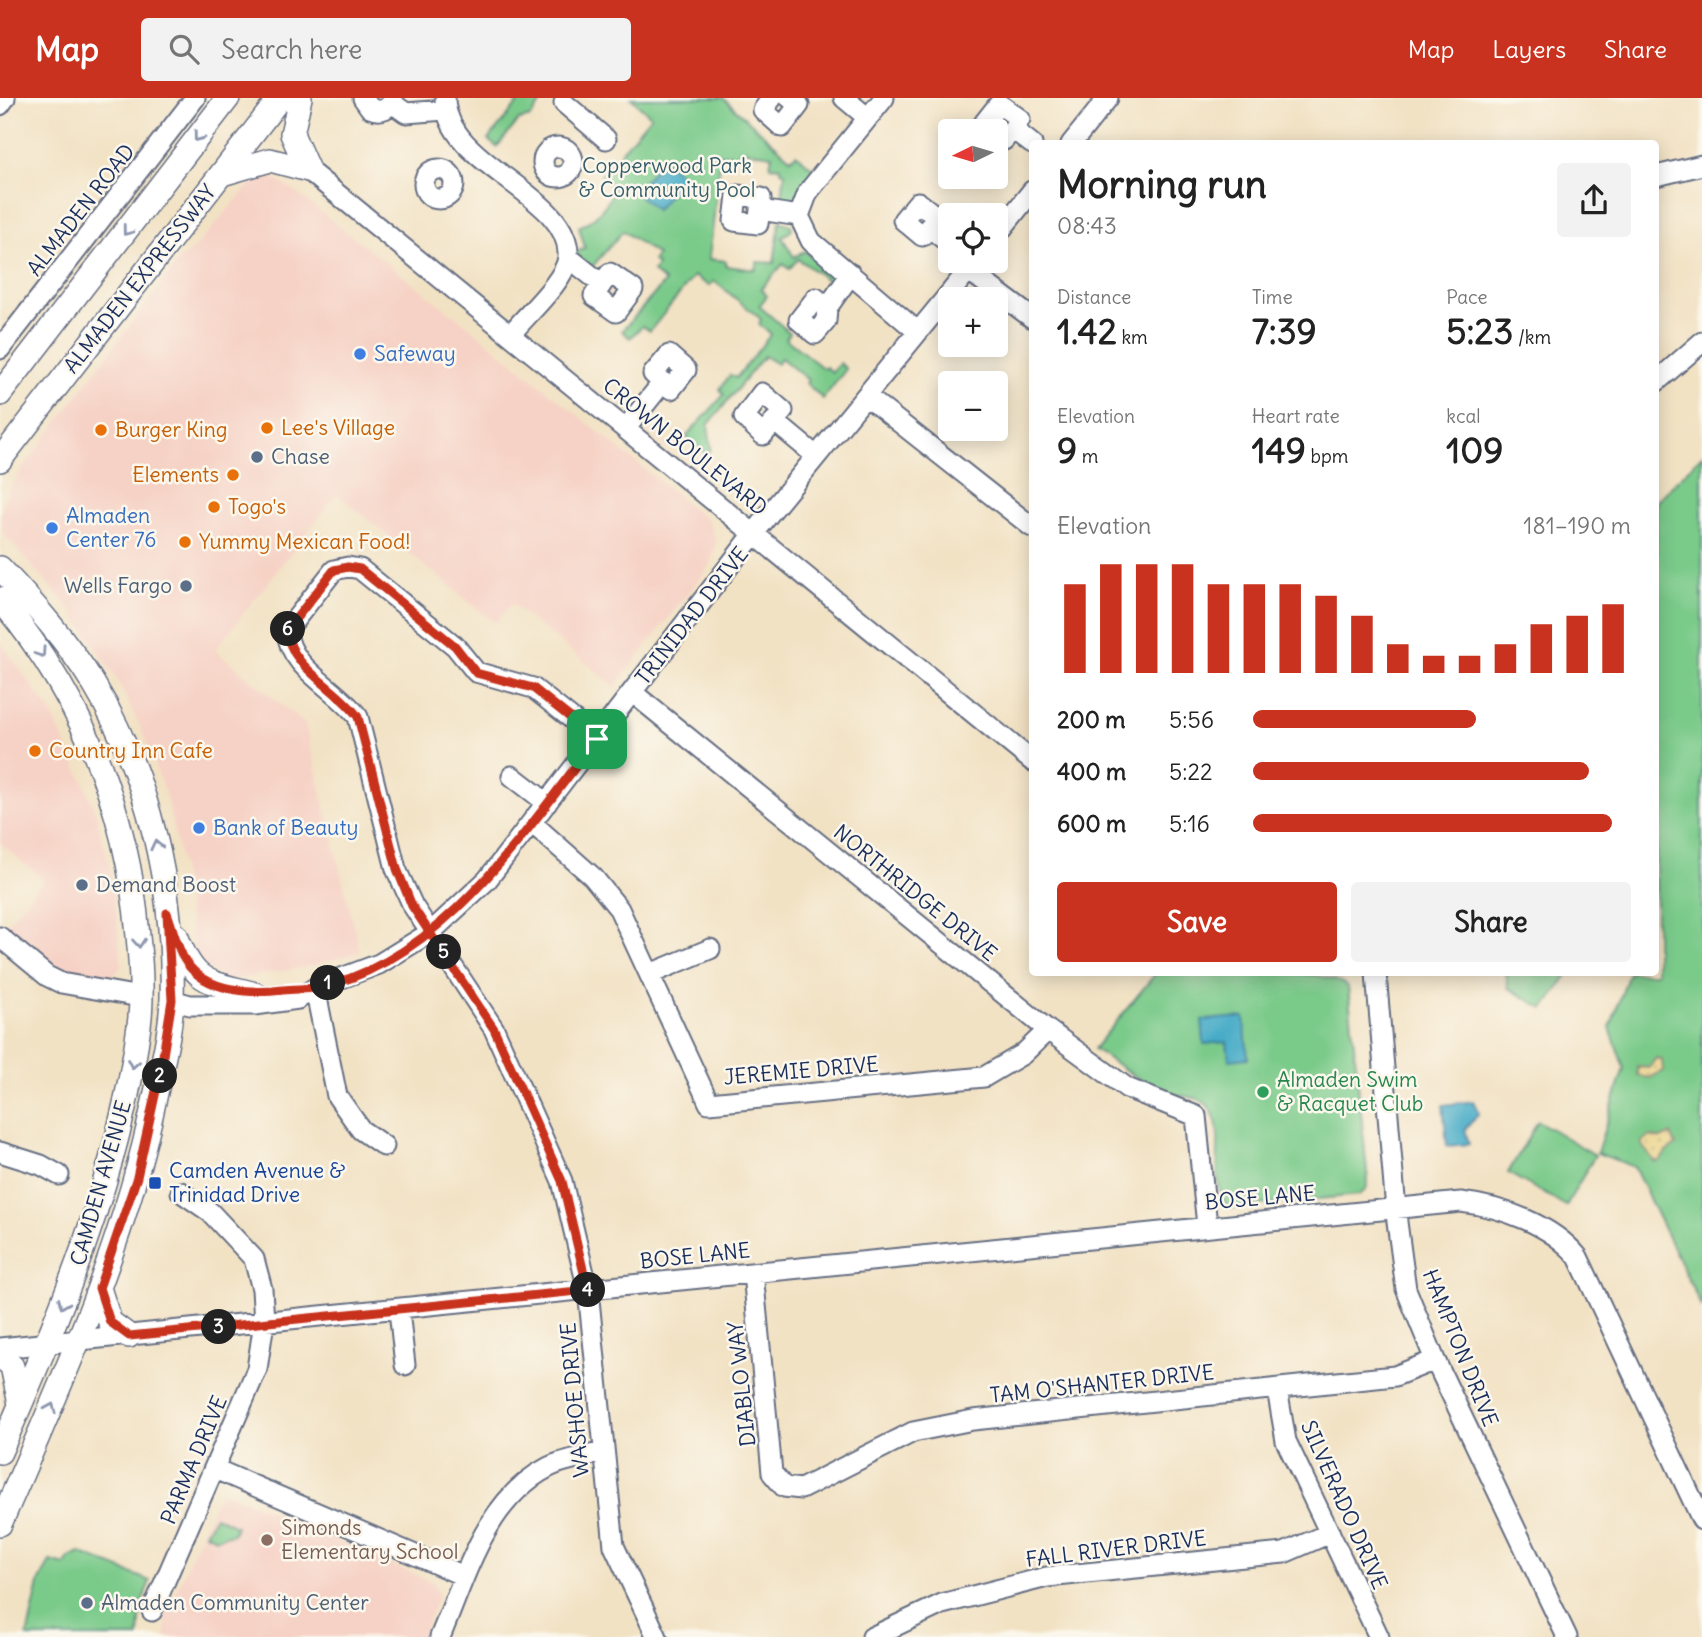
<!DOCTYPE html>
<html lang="en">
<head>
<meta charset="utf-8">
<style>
	body { margin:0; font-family:Delius,sans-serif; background:#f2f2f2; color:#222; height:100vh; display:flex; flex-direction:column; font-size:26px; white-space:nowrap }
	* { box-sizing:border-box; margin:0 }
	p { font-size:23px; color:#767676 }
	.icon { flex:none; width:38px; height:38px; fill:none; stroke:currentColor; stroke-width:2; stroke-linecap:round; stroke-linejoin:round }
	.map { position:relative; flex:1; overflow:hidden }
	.sheet { position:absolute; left:1029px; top:42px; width:630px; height:836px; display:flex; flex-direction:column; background:#fff; border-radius:7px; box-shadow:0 4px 18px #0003 }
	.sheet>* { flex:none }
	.needle { width:46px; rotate:265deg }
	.fabs { position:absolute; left:938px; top:21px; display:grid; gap:14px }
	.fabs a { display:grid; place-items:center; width:70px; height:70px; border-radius:7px; background:#fff; box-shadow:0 4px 18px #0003; font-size:35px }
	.pin { position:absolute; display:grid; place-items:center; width:60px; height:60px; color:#fff; margin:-30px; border-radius:14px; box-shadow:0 4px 10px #0006 }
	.km { position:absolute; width:35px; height:35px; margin:-18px; border-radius:50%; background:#222; color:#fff; font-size:19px; line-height:35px; text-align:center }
	.round { display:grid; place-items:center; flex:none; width:74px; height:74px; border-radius:7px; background:#f2f2f2 }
	.summary { display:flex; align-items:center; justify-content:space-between; height:119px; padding:0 28px }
	h1 { font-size:38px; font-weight:700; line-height:52px }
	.stats { display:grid; grid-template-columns:repeat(3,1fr); gap:10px; height:119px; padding:7px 28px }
	.stats div { display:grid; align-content:center }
	.stats b { font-size:35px; font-weight:700 }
	.stats small { font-size:19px; font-weight:400 }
	.stats p { font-size:19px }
	.chart { height:196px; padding:14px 28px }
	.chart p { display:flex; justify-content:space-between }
	.chart svg { width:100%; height:126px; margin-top:7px; stroke:#c8321e; stroke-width:6 }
	.action { display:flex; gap:14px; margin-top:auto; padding:14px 28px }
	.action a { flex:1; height:80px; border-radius:7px; background:#c8321e; color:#fff; font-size:28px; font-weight:700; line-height:80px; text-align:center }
	.action a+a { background:#f2f2f2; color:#222 }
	ul { padding:0 28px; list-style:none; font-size:23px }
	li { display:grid; grid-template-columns:112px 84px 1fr; align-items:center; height:52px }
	li i { height:18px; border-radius:9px; background:#c8321e }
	header { display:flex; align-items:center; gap:42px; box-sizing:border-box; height:98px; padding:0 35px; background:#c8321e; color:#fff }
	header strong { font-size:33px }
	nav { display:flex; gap:38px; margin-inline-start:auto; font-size:24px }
	.search { width:490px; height:63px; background:#f2f2f2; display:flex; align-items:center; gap:18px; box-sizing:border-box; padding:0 24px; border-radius:7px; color:#767676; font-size:26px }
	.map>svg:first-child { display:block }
	.built { fill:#f6d1c5 }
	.green { fill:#7aca8a; stroke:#4a7c74; stroke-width:2 }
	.sand { fill:url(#sand-dots); stroke:#84847e; stroke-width:2 }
	.water { fill:#47acc7; stroke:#316e92; stroke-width:2 }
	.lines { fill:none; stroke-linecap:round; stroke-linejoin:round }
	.minor-casing { stroke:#666e82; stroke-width:23 }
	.major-casing { stroke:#666e82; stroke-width:26 }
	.minor { stroke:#fff; stroke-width:19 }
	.major { stroke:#fff; stroke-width:23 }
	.oneway { stroke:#8d97ae }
	.route-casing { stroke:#fff; stroke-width:14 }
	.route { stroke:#c8321e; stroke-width:9 }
	.shop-dot { fill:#3f7fe0; stroke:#fbf7ec; stroke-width:2.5 }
	.food-dot { fill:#e8710a; stroke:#fbf7ec; stroke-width:2.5 }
	.service-dot { fill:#5c6f8a; stroke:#fbf7ec; stroke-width:2.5 }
	.leisure-dot { fill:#2e9e5b; stroke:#fbf7ec; stroke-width:2.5 }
	.transit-dot { fill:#1a4fb4; stroke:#fbf7ec; stroke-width:2.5 }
	.education-dot { fill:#8d6e63; stroke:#fbf7ec; stroke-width:2.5 }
	.labels { text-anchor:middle; stroke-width:5; stroke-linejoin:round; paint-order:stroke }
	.park-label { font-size:21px; fill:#385e6b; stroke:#fbf7ec }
	.street-label { font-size:21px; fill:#1b2f5e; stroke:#fbf7ec }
	.shop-label { font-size:21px; fill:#366cbe; stroke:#fbf7ec; text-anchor:start }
	.food-label { font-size:21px; fill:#c56008; stroke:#fbf7ec; text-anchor:start }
	.service-label { font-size:21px; fill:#4e5e75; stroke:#fbf7ec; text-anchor:start }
	.leisure-label { font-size:21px; fill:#27864d; stroke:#fbf7ec; text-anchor:start }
	.transit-label { font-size:21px; fill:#164399; stroke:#fbf7ec; text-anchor:start }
	.education-label { font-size:21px; fill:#785e54; stroke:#fbf7ec; text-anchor:start }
</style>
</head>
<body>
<header>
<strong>Map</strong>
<div class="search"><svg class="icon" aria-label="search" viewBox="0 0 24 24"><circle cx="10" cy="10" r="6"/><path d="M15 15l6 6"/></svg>Search here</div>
<nav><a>Map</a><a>Layers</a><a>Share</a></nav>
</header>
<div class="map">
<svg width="1702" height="1539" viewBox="0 0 1702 1539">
	<defs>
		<pattern id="sand-dots" width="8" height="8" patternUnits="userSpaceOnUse" patternTransform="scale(1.75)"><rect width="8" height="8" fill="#eeda9e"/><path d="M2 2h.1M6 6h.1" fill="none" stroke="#ccbb8a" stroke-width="1.8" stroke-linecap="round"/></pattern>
	</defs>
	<rect width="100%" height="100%" fill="#fbf7ec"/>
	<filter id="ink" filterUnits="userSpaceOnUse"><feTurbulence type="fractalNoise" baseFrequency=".0143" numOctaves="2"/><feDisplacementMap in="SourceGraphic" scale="14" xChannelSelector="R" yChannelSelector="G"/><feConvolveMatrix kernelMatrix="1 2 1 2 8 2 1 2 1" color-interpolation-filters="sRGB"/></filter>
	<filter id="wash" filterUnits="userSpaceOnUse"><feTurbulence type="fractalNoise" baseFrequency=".00686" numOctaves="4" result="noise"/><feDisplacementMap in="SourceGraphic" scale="28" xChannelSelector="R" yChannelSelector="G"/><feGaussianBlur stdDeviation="1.57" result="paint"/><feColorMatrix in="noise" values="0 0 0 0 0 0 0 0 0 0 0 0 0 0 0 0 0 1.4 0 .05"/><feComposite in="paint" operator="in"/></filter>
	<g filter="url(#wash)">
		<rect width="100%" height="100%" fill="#f2e2c4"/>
		<path class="built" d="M265,76L290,90L469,229L708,423L716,443L711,466L615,588L512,506L495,525L337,396L215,552L305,626L360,854L306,869L225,883L195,861L181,765L166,698L145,640L119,585L70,510L4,437L0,420L5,399L18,377L180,161L194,151L251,85Z
			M0,544L49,611L86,689L97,719L112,781L122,867L112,880L83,879L57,869L28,852L5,828L44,782L0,745Z
			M223,1396H230L434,1485L439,1497L421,1539H163L166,1536V1516L217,1400Z"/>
		<path class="green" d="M522,0H544L531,19L519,22L497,49L488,42Z
			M631,0H723L791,61L796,56L816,73L793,108H781L785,74L781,73V69L770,68L772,57L740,52L739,57L721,56L709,161L726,163V168L755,172L757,164L774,165L780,123L791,127L792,132L782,139L794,159L805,153L833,177V183L831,185L798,161L789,171L783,166L761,191L767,198L759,208L790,235L786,241L824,271L826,269L832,274L840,265L846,271L823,301L806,285L808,282L781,260L777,266L764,258L708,327L711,350L707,357L686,339L724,297L720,291L730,277L736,280L771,236L759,226L761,221L714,183L709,188L694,178L650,233L642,228L630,240L622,233L665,184L653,174L657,167L653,163L657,157L623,133L591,170L575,155L585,150L579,129C595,122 609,106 614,90L601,78L651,18Z
			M1702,357V1210L1634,1069L1597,1055L1624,970L1610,930L1629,875H1656V404Z
			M1156,875C1193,875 1325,866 1348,889L1368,1083L1366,1092L1359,1097L1229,1110C1204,1081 1231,1034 1208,1008C1197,996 1183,1000 1168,995C1142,985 1117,966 1094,951Z
			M1506,875H1569L1544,911L1508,890Z
			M1538,1023L1595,1057L1566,1108L1508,1075Z
			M215,1418L236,1428L233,1436L216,1440L205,1435Z
			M80,1455L150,1483L141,1507L139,1539H27L39,1485L50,1463L65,1467L69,1460Z"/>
		<path class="sand" d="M1656,960L1662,962L1663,973L1650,980L1638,978V969L1649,970Z
			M1671,1036L1676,1047L1666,1054L1661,1062L1655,1064L1642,1048V1043L1651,1038L1661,1041Z"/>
		<path class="water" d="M663,61L684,79L656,112L635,94Z
			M1244,919L1248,960L1229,962L1227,944L1204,946L1202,922Z
			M1473,1003L1479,1015L1465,1031L1469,1046L1447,1048L1443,1007Z"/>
	</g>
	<g filter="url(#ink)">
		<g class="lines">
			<g class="minor-casing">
				<path id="minor" d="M363,0L370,10C381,15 390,11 393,0
					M445,0C445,68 572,96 568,159C566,182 525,218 511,236
					M772,0L763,12L782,29L799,7L790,0
					M844,0L868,20
					M884,0L808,94L799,118L811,143L918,234
					M392,5L406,15L445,12
					M564,5L606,41
					M0,7L5,0
					M1013,31L1032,46
					M994,33L984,25L999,6L1020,21L1004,42L996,35
					M1071,46L1108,0
					M543 64a15 15 0 1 1 30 0a15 15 0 1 1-30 0Z
					M424 86a15 15 0 1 1 30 0a15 15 0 1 1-30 0Z
					M308,72L1032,663
					M1656,78L1702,67
					M918,104L937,119L922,138L903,122Z
					M760,112L758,126L734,123L737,97L761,100L760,112L799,118
					M929,129L950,146
					M996,138L1032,93
					M568,159L602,186L610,175L633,191L616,214L594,198L602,186
					M963,163L968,172L1032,220
					M827,210L816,200L799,222L815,236L826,223L827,210L851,176
					M0,251L195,0
					M669,257L686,272L671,291L653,276Z
					M1656,284L1702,244
					M762,295L783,313L763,337L744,319Z
					M866,298L1032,429
					M774,323L816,358
					M626,330L663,284
					M633,595L1048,932L1127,990L1196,1018L1207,1128
					M597,641L533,590L476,574L455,548L360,471L348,469L334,472L287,532C288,570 337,590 358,619L396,771L413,808L494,931L562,1083L588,1192L614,1448L657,1539
					M512,678L547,705
					M532,725L593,779L619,811L709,1005L984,979L1023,956L1048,932
					M0,839L47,878L61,885L140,899
					M1376,875L1397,1124L1406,1191L1435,1262L1567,1539
					M650,876L710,851
					M315,890L337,998L361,1032L384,1048
					M172,902L190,907H255L298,901L315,890L379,866L431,834L487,782L770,415L976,163
					M0,1054L41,1067L59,1077
					M753,1175L772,1375L784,1389L801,1391L913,1334L973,1322L1395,1278L1435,1262
					M399,1212L405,1267
					M0,1250L1461,1104C1503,1109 1552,1127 1578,1159L1702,1422
					M1277,1291L1286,1343L1379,1539
					M215,1371L464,1478
					M152,1513L257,1271L264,1224L262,1191L254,1161L210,1114L181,1094
					M440,1539C466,1478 485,1402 549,1369C565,1361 585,1359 602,1354
					M872,1539L942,1506L1047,1479L1284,1455L1330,1435"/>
			</g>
			<g class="major-casing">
				<path id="major" d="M300,0L292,36L308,72
					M222,76L270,62L308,72
					M0,296L228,0
					M0,362L280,0
					M0,470C34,506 67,543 93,585C149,677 175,793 172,900C171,934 161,971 154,1004C123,1152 60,1288 0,1426
					M0,501C81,598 128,712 138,838C141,867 143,898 139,928C119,1078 60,1216 0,1354
					M176,837C195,887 207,883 255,896
					M99,1190L110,1224L129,1238
					M0,1258L12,1268L20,1306"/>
			</g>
			<use href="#minor" class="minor"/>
			<use href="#major" class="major"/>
		</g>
		<defs><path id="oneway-chevron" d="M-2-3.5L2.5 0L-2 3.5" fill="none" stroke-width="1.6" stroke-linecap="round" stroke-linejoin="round" transform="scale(1.75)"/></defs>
		<g class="oneway">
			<use href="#oneway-chevron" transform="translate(198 39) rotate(127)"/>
			<use href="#oneway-chevron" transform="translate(127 133) rotate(127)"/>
			<use href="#oneway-chevron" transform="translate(41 555) rotate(56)"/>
			<use href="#oneway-chevron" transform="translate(156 747) rotate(-103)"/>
			<use href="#oneway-chevron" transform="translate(139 845) rotate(85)"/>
			<use href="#oneway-chevron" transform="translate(133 966) rotate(100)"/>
			<use href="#oneway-chevron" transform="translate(63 1206) rotate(112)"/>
			<use href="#oneway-chevron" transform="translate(51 1310) rotate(-67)"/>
		</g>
	</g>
	<g class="lines" filter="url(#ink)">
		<g class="route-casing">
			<path id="route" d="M597,641C524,734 441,866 315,890C305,891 294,891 283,892C252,896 206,894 186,864C177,851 173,830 167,815L172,902L161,970L137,1079L99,1190L110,1224L129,1238L588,1192L562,1083L494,931L412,808L397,771L358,619C337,589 289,570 287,532L334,472L348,469L360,471L455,548L476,575L533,590L597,641"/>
		</g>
		<use href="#route" class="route"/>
	</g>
	<g class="shop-dot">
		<circle cx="360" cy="256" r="7"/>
		<circle cx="52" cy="430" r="7"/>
		<circle cx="199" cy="730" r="7"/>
	</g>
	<g class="food-dot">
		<circle cx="267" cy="330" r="7"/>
		<circle cx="101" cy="332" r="7"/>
		<circle cx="233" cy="377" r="7"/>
		<circle cx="214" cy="409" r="7"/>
		<circle cx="185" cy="444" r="7"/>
		<circle cx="35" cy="653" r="7"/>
	</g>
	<g class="service-dot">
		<circle cx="257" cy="359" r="7"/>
		<circle cx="186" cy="488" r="7"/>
		<circle cx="82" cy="787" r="7"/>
		<circle cx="87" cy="1505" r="7"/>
	</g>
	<circle class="leisure-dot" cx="1263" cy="994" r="7"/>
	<rect class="transit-dot" x="148" y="1078" width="14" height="14" rx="3.5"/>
	<circle class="education-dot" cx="267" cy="1442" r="7"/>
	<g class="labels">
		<g class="park-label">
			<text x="667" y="75">Copperwood Park<tspan x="667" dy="24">&amp; Community Pool</tspan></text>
		</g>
		<g class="street-label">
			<text transform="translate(81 112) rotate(-52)" y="7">ALMADEN ROAD</text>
			<text transform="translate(140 181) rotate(-52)" y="7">ALMADEN EXPRESSWAY</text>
			<text transform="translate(685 349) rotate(39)" y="7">CROWN BOULEVARD</text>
			<text transform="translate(692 518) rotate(-52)" y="7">TRINIDAD DRIVE</text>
			<text transform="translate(915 795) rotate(39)" y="7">NORTHRIDGE DRIVE</text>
			<text transform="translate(801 973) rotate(-5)" y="7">JEREMIE DRIVE</text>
			<text transform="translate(101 1085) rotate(-74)" y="7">CAMDEN AVENUE</text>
			<text transform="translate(1260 1100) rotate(-5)" y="7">BOSE LANE</text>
			<text transform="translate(695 1158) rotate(-6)" y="7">BOSE LANE</text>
			<text transform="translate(1460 1250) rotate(68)" y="7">HAMPTON DRIVE</text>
			<text transform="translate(742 1286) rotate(-96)" y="7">DIABLO WAY</text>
			<text transform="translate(1102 1286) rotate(-6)" y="7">TAM O'SHANTER DRIVE</text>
			<text transform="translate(575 1302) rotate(-95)" y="7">WASHOE DRIVE</text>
			<text transform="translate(194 1362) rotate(-67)" y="7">PARMA DRIVE</text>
			<text transform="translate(1344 1407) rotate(66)" y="7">SILVERADO DRIVE</text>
			<text transform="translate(1116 1451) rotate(-7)" y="7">FALL RIVER DRIVE</text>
		</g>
		<g class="shop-label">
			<text x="374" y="263">Safeway</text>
			<text x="66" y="425">Almaden<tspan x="66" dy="24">Center 76</tspan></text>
			<text x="213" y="737">Bank of Beauty</text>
		</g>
		<g class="food-label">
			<text x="281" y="337">Lee's Village</text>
			<text x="115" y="339">Burger King</text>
			<text x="219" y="384" text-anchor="end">Elements</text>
			<text x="228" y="416">Togo's</text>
			<text x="199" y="451">Yummy Mexican Food!</text>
			<text x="49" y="660">Country Inn Cafe</text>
		</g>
		<g class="service-label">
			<text x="271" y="366">Chase</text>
			<text x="172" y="495" text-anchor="end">Wells Fargo</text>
			<text x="96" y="794">Demand Boost</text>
			<text x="101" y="1512">Almaden Community Center</text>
		</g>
		<g class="leisure-label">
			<text x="1277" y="989">Almaden Swim<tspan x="1277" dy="24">&amp; Racquet Club</tspan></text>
		</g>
		<g class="transit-label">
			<text x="169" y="1080">Camden Avenue &amp;<tspan x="169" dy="24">Trinidad Drive</tspan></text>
		</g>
		<g class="education-label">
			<text x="281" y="1437">Simonds<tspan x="281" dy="24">Elementary School</tspan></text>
		</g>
	</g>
</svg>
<div class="fabs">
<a><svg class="needle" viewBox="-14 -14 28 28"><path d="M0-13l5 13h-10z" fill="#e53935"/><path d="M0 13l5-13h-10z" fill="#767676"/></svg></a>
<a><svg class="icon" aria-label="locate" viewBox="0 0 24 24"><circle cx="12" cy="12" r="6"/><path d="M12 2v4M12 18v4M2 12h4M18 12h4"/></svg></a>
<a>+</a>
<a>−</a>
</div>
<div class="pin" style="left:597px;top:641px;background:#1e9e55"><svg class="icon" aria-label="arrive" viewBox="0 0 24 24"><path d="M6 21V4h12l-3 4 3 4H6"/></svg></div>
<b class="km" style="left:328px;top:885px">1</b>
<b class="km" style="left:160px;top:978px">2</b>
<b class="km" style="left:219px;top:1229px">3</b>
<b class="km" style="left:588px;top:1192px">4</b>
<b class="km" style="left:444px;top:854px">5</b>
<b class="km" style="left:288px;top:531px">6</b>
<section class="sheet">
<div class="summary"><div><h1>Morning run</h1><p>08:43</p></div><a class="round"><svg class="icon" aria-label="share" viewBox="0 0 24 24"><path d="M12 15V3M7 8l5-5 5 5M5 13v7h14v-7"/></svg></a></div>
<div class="stats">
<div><p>Distance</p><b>1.42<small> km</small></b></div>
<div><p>Time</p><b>7:39</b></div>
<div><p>Pace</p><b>5:23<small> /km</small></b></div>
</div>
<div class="stats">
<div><p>Elevation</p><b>9<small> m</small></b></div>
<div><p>Heart rate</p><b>149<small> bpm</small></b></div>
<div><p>kcal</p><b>109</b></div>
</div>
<div class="chart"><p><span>Elevation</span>181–190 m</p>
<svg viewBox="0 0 160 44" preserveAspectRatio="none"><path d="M5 44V13M15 44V6M25 44V6M35 44V6M45 44V13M55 44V13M65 44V13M75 44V17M85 44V24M95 44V34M105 44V38M115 44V38M125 44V34M135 44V27M145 44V24M155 44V20"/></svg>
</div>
<ul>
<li><b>200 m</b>5:56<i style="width:59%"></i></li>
<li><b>400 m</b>5:22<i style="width:89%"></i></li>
<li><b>600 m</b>5:16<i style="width:95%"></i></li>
</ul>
<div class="action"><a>Save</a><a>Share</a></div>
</section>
</div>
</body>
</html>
